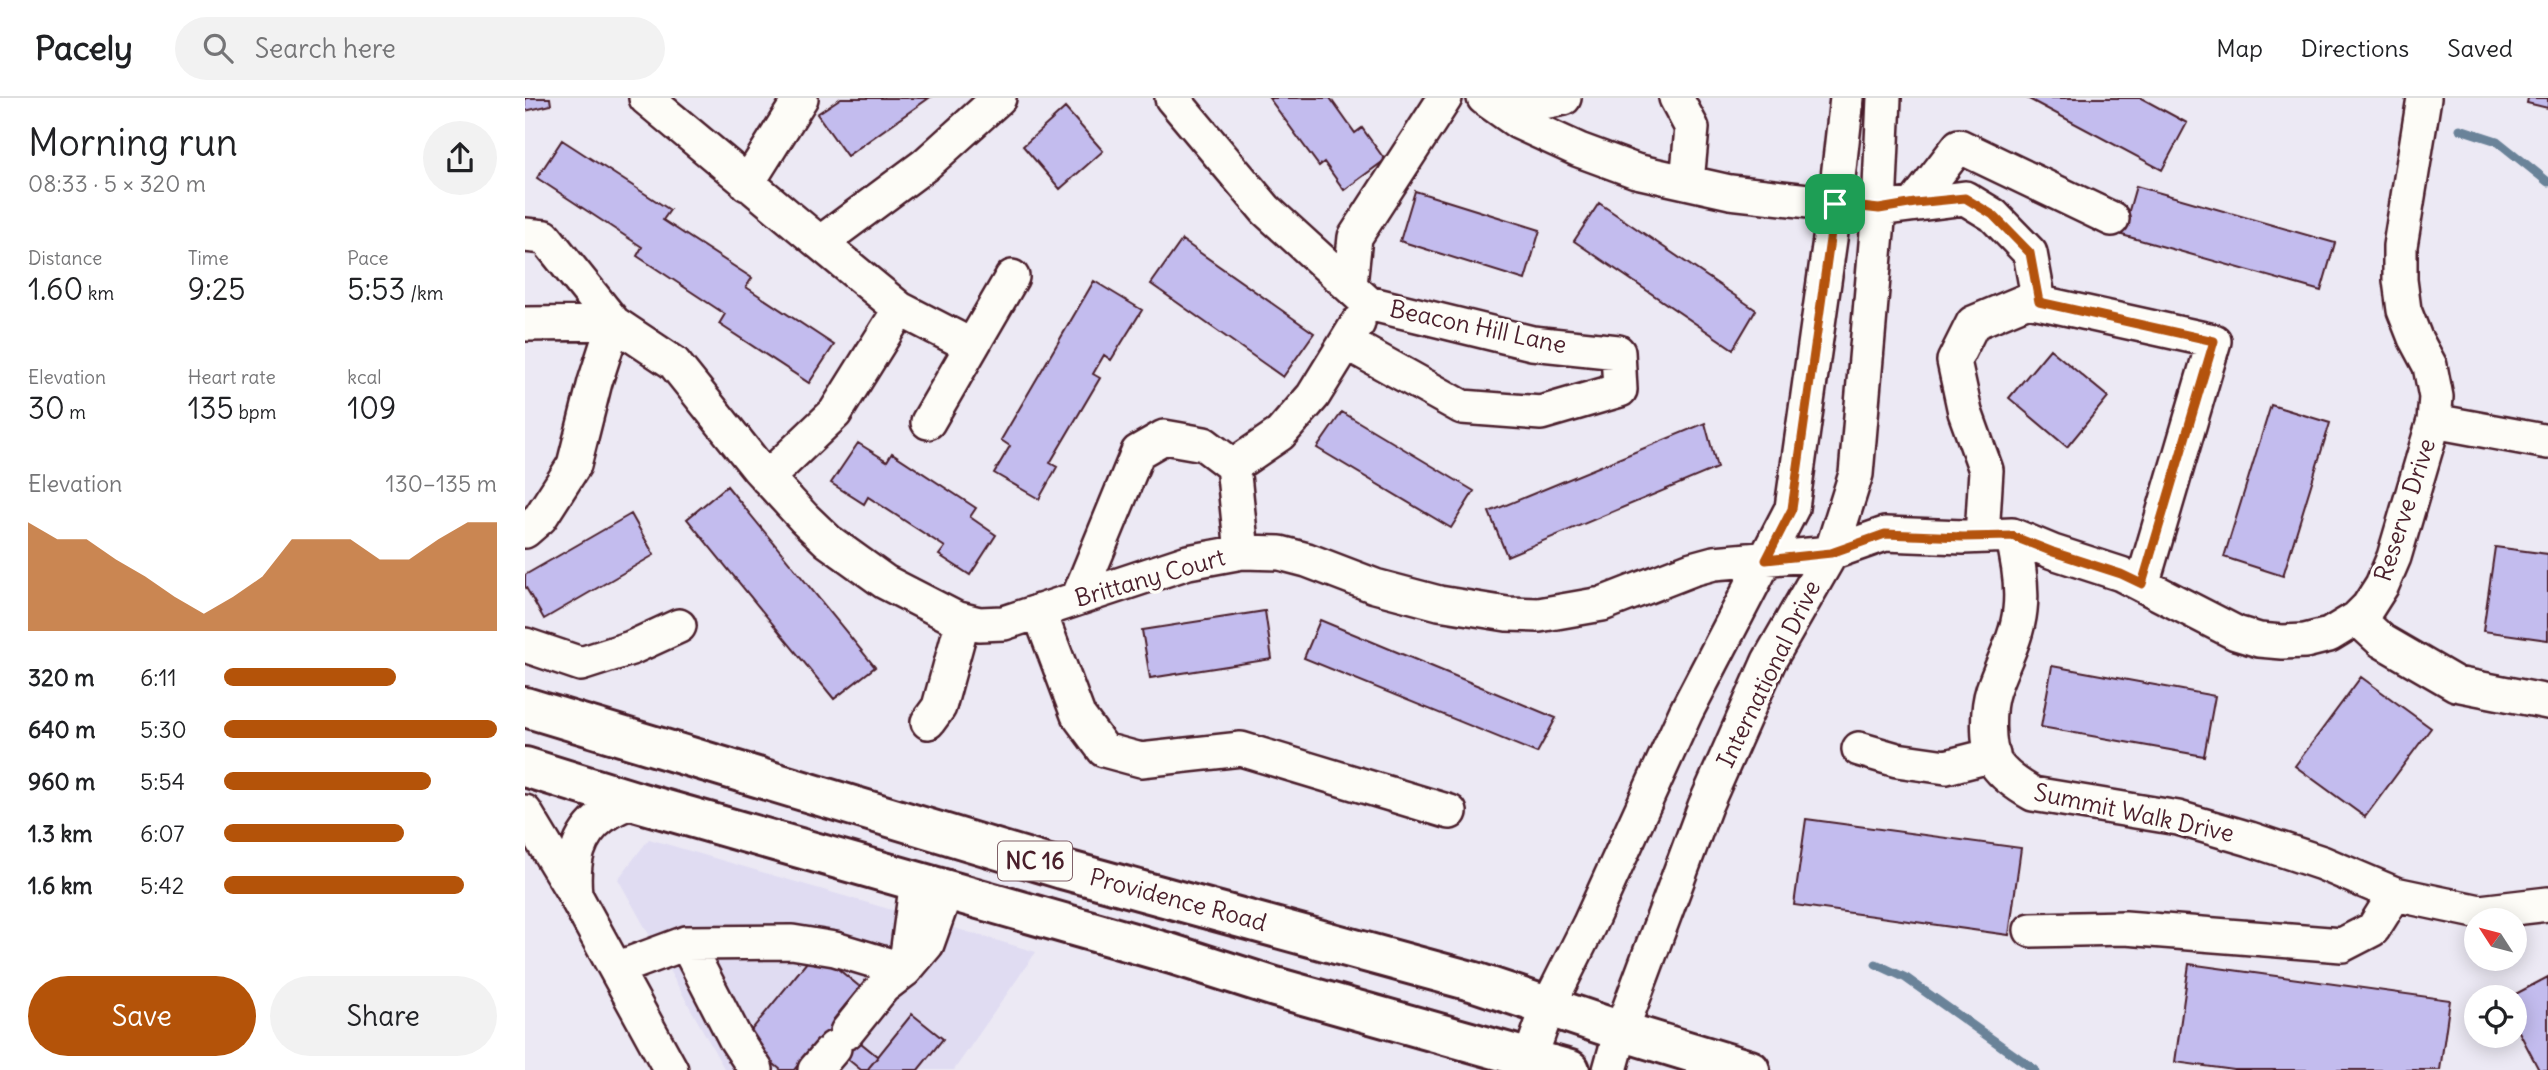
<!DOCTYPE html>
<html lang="en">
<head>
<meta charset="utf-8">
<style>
	body { margin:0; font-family:Delius,sans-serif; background:#f2f2f2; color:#202124; height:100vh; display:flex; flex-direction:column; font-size:26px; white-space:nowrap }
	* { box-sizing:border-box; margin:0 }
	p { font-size:23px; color:#757577 }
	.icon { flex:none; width:38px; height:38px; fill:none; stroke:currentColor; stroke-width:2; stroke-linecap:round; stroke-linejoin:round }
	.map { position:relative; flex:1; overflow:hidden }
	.sheet { display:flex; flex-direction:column; background:#fff; width:525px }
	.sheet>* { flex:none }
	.needle { width:46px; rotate:306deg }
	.fabs { position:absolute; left:1939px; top:810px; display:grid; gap:14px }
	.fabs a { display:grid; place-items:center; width:63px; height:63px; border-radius:50%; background:#fff; box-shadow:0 4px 18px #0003; font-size:35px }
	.pin { position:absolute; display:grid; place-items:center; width:60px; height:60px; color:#fff; margin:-30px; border-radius:14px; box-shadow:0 4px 10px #0006 }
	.round { display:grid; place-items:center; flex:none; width:74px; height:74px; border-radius:37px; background:#f2f2f2 }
	.headline { display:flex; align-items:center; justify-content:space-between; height:119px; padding:0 28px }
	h1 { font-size:38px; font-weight:600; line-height:52px }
	.figures { display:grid; grid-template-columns:repeat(3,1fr); gap:10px; height:119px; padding:7px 28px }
	.figures div { display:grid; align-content:center }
	.figures b { font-size:30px; font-weight:600 }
	.figures small { font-size:19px; font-weight:400 }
	.figures p { font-size:19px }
	.chart { height:196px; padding:14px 28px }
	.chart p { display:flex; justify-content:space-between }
	.chart svg { width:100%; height:126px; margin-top:7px; fill:#b45309; opacity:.7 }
	.action { display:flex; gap:14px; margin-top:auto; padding:14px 28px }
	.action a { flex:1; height:80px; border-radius:42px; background:#b45309; color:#fff; font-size:28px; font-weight:600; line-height:80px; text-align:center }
	.action a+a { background:#f2f2f2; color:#202124 }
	ul { padding:0 28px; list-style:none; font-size:23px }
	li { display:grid; grid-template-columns:112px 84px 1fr; align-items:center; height:52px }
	li i { height:18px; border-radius:9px; background:#b45309 }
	header { display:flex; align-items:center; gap:42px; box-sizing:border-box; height:98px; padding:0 35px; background:#fff; border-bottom:2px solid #e0e0e0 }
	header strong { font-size:33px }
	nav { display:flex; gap:38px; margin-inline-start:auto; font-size:24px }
	.search { width:490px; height:63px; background:#f2f2f2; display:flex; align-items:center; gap:18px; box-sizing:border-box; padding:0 24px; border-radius:38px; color:#757577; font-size:26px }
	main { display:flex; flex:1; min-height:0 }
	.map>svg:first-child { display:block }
	.built { fill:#e0dcf2 }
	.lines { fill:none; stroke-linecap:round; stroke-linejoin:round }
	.stream { stroke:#6b8399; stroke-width:9 }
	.building { fill:#c3bcee; stroke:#4a1f2b; stroke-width:2 }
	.minor-casing { stroke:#4a1f2b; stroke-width:38 }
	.major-casing { stroke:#4a1f2b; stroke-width:44 }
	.minor { stroke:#fdfcf7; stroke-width:33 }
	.major { stroke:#fdfcf7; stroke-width:38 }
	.route-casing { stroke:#fff; stroke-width:14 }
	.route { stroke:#b45309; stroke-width:9 }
	.labels { text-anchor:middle; stroke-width:7; stroke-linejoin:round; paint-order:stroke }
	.shield { fill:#fdfcf7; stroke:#806168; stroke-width:2 }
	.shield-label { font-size:23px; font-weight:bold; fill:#4a1f2b }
	.street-label { font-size:24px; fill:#4a1f2b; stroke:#fdfcf7 }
</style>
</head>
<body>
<header>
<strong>Pacely</strong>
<div class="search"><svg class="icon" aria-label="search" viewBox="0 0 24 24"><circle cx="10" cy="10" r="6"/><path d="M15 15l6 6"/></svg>Search here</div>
<nav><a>Map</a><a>Directions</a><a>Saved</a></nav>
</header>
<main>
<section class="sheet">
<div class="headline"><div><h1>Morning run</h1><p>08:33 · 5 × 320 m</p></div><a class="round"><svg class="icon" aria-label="share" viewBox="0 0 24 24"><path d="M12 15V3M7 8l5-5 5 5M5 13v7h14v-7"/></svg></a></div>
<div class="figures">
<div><p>Distance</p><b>1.60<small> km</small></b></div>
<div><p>Time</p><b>9:25</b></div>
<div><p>Pace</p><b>5:53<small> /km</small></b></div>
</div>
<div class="figures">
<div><p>Elevation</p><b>30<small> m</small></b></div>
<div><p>Heart rate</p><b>135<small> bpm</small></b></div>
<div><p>kcal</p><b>109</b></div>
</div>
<div class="chart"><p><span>Elevation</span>130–135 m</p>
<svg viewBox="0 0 160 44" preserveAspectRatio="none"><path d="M0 44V6L10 12L20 12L30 19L40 25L50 32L60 38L70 32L80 25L90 12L100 12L110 12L120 19L130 19L140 12L150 6L160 6V44z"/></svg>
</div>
<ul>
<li><b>320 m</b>6:11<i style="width:63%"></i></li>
<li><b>640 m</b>5:30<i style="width:100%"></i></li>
<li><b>960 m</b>5:54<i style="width:76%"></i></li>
<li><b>1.3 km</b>6:07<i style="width:66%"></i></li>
<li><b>1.6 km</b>5:42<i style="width:88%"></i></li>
</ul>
<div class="action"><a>Save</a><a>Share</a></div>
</section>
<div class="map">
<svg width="2023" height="972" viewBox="0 0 2023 972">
	<rect width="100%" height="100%" fill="#ece9f4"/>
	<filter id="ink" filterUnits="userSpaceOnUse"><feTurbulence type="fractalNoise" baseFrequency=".0143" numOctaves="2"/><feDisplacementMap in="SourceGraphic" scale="14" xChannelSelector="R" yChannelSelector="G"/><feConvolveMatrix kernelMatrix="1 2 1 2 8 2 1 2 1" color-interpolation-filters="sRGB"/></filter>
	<g filter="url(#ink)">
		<path class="built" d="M124,741L511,854L429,972H200L93,781Z"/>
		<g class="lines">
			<path class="stream" d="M1935,31L1972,43L2023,84
				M1351,866L1381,880L1510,972"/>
		</g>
		<path class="building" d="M0,0H25L26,7L0,13Z
			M316,0H404L322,58L292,16Z
			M744,0H805L830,35L837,30L860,62L819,92L799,64L794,68Z
			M1502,0H1616L1662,25L1637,72Z
			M2003,0H2023V10L2002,5Z
			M540,10L578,53L535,91L498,48Z
			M37,42L145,112L138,122L227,180L221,189L309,247L284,285L194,226L200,216L112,158L117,149L12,80Z
			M1611,88L1810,145L1796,193L1597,137Z
			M890,93L1015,132L1000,182L875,143Z
			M1074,105L1231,212L1208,251L1049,143Z
			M657,142L789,235L758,279L626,186Z
			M569,183L617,212L586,262L579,257L568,276L575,280L525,365L532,369L514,401L469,375L485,348L476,342Z
			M1525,251L1583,299L1542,349L1484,300Z
			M1746,307L1805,325L1758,478L1699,459Z
			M817,314L949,393L926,430L792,350Z
			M1180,325L1192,370L982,458L964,414Z
			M333,345L362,363L367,355L451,410L445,419L471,437L445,477L414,457L420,449L343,399L339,406L306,385Z
			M202,388L350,569L309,601L162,421Z
			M106,416L129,457L19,521L0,488V477Z
			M1970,449L2023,456V542L1958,533Z
			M740,513L747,561L625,580L617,532Z
			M795,522L1031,620L1012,655L779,560Z
			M1527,568L1690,598L1679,658L1516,629Z
			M1836,579L1906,630L1840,719L1770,668Z
			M1281,721L1496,750L1484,837L1269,807Z
			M291,853L335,889L308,922L353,959L342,972H336L296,939L269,972H256L219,941Z
			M1664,866L1925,902L1915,972H1709L1650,964Z
			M2023,879V972H2014L1990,926V900H1983Z
			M387,916L418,941L393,972H342Z"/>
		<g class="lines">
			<g class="minor-casing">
				<path id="minor" d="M121,0L295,145L400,67L474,0
					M647,0L741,112L843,205L1007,245L1093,254L1095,292L1016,315L937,309L822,245
					M959,0L993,24L1054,52L1111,73L1205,94L1354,111L1440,100L1468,117L1505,155L1514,204
					M1151,0L1167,30L1162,84
					M980,2L977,12L1039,0
					M222,86L276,0
					M1390,105L1434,48L1587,121
					M0,137L20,139L89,225L149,265L233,370L279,420L303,443L360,484L430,520L454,526L479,525L663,464L717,454L755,455L782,462L850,488L914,505L982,516L1014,517L1077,506L1167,471L1189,465L1306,455L1360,436L1438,439L1487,437L1528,454L1596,476L1711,535L1734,542L1757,544L1780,543L1804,537L1832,520L1843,509L1857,487L1869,459L1909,323L1911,299L1905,268L1890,240L1879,212L1875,182V148L1899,0
					M825,187L830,139L920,0
					M375,211L447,248L487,179
					M0,226L89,225
					M1909,323L2023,344
					M403,324L447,248
					M708,368L755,336L788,298L833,225
					M242,380L310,315L375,211L295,145
					M0,433L15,420L49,367L70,284L89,225
					M1487,437C1493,461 1498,487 1495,512C1492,541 1477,565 1468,592C1462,610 1461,649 1471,666C1480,679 1494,688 1508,696L1653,720L1725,741L1797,765L1870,796L1955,814L2023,806
					M1457,438L1461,372L1440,314L1429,263L1448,225L1503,202L1689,243L1617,487
					M553,500L613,354L639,339L679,346L708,368L717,454
					M514,513L553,617L579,652L616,662L716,651L925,714
					M1832,520L1857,543L1931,586L2023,604
					M0,547L56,566L106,550L154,528
					M403,624L414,609L438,522
					M1334,651L1372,662L1421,669L1468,657
					M0,714L50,797L146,972
					M392,782L380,872L402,846L422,790
					M50,797C47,765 51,738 78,718C91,710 98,705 113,704
					M1506,832L1600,830L1817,847L1848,831L1870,796
					M161,845L210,940L231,972
					M91,871L161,845L267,844L310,851L380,872L358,889L322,934
					M1005,960L1023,909L1064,827L1161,614L1267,410L1310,106L1322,0
					M290,972L309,950
					M1085,972L1096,933L1180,708L1244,563L1306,455L1331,376L1354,111L1359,0"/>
			</g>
			<g class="major-casing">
				<path id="major" d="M0,609L537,771L950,884L1096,933L1225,972
					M0,669L113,704L647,856L750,889L1045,972"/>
			</g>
			<use href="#minor" class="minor"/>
			<use href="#major" class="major"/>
		</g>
	</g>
	<g class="lines" filter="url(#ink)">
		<g class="route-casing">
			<path id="route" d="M1440,100L1468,117L1505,155L1514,204L1689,243L1617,486L1596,476L1528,454L1487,438L1438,439L1360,436L1306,455L1241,462L1267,411L1310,106L1354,111L1390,105Z"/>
		</g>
		<use href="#route" class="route"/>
	</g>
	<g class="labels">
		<rect class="shield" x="473" y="743.5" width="74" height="39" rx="5"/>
		<g class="shield-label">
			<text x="510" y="771">NC 16</text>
		</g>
		<g class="street-label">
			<text transform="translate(953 229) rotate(12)" y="8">Beacon Hill Lane</text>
			<text transform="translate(1880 412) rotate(-72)" y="8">Reserve Drive</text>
			<text transform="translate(625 480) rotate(-16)" y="8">Brittany Court</text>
			<text transform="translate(1244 576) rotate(-64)" y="8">International Drive</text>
			<text transform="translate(1609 715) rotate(12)" y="8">Summit Walk Drive</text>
			<text transform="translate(653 802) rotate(15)" y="8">Providence Road</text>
		</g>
	</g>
</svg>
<div class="fabs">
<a><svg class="needle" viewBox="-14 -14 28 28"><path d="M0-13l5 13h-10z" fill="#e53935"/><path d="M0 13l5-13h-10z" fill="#757577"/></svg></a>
<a><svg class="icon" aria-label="locate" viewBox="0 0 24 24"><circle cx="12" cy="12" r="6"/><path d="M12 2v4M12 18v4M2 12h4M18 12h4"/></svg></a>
</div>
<div class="pin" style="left:1310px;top:106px;background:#1e9e55"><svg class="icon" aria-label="arrive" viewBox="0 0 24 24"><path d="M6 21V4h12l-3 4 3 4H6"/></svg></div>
</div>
</main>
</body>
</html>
